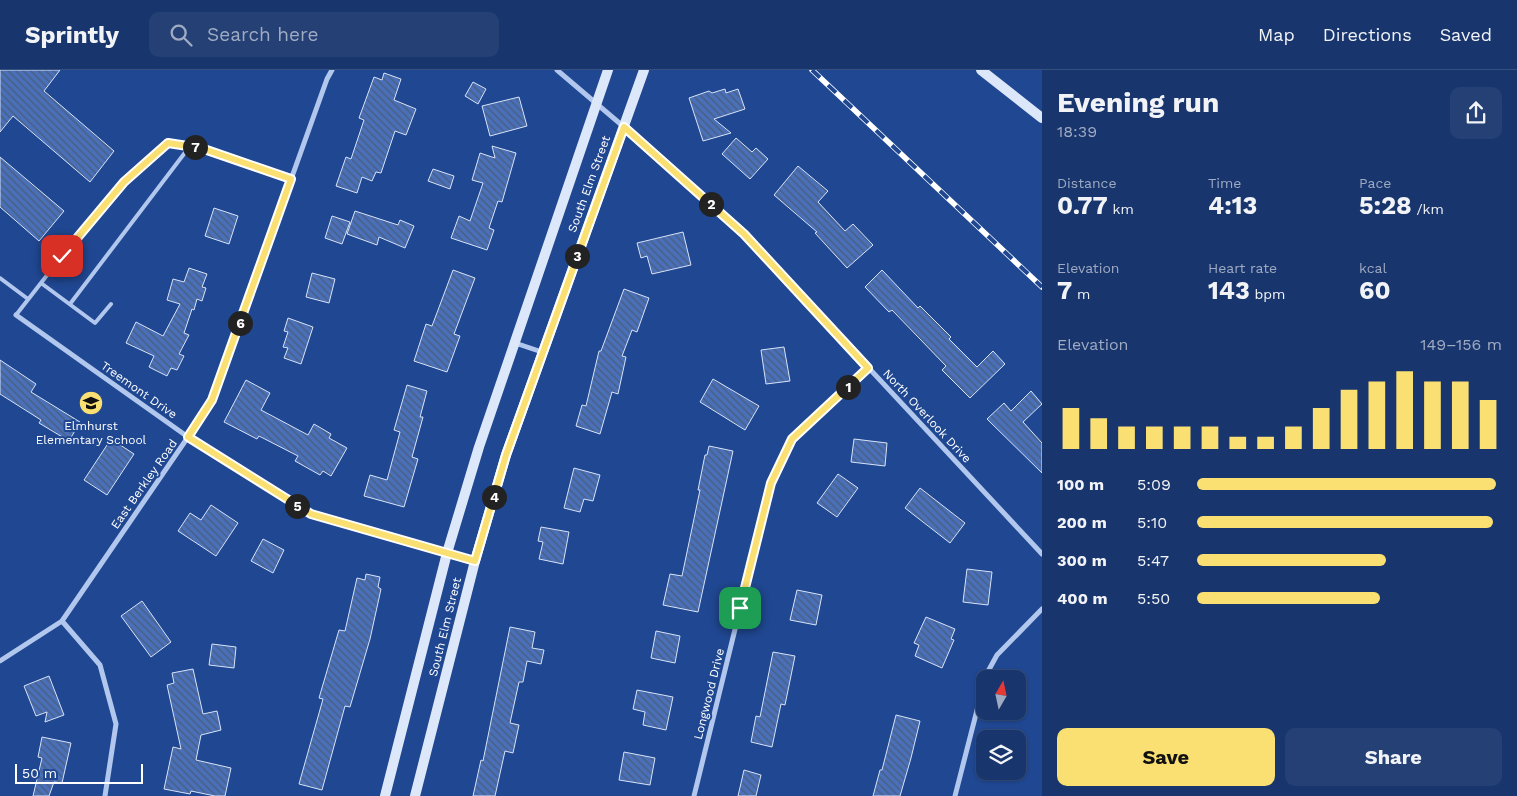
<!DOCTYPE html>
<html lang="en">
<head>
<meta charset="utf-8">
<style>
	body { margin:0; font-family:"Work Sans",sans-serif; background:#254075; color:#f1f3f6; height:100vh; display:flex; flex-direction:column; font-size:19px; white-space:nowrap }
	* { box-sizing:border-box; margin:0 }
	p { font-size:16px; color:#9fabc2 }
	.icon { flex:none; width:28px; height:28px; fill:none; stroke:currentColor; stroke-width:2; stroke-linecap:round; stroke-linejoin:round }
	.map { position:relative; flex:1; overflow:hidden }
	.panel { display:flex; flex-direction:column; background:#18356d; width:475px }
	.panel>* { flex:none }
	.needle { width:32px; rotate:9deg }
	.fabs { position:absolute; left:976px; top:600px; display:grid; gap:10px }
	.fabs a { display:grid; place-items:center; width:50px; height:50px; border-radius:10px; background:#18356d; box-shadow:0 1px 4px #0004,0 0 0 1px #365080; font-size:25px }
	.scale { position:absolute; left:15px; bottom:12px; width:128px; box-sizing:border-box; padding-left:5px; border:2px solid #fff; border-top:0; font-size:14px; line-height:18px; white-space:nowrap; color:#fff; -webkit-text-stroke:4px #204791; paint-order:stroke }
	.pin { position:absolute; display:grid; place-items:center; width:42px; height:42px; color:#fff; margin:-21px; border-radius:10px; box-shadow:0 2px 8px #0006 }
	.km { position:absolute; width:25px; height:25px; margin:-12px; border-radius:50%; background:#222; color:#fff; font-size:14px; line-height:25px; text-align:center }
	.round { display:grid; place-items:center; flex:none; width:52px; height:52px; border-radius:10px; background:#254075 }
	.head { display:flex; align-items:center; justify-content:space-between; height:85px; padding:0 15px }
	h1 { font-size:28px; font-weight:700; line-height:38px }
	.metrics { display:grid; grid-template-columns:repeat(3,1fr); gap:8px; height:85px; padding:5px 15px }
	.metrics div { display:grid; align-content:center }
	.metrics b { font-size:25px; font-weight:700 }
	.metrics small { font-size:14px; font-weight:400 }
	.metrics p { font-size:14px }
	.chart { height:140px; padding:10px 15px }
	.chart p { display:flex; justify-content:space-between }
	.chart svg { width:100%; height:90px; margin-top:5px; stroke:#fae072; stroke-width:6 }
	.action { display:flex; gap:10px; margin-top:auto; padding:10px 15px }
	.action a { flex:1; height:58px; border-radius:10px; background:#fae072; color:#111; font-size:20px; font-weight:700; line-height:58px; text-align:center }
	.action a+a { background:#254075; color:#f1f3f6 }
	ul { padding:0 15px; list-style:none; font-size:16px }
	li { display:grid; grid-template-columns:80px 60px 1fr; align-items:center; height:38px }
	li i { height:12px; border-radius:6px; background:#fae072 }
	header { display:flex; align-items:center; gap:30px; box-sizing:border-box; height:70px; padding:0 25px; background:#18356d; border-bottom:1px solid #365080 }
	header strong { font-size:24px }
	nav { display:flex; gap:28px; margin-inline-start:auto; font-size:18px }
	.search { width:350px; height:45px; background:#254075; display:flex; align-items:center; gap:12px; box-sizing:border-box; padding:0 18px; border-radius:10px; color:#9fabc2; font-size:19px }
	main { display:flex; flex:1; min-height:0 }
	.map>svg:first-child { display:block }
	.building { fill:url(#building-back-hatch); stroke:#d7e3f9 }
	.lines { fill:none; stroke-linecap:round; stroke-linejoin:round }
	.lane { stroke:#b1c7ed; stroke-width:4 }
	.street { stroke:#b1c7ed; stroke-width:5 }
	.secondary { stroke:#dde7fa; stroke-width:10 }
	.rail-casing { stroke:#fff; stroke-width:5.5 }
	.rail { stroke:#204791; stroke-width:4; stroke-dasharray:11; stroke-linecap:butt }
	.route-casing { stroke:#fff; stroke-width:10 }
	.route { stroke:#fae072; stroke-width:6 }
	.labels { text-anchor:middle; stroke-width:4; stroke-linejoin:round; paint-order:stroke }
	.street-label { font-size:12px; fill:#fff; stroke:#204791 }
	.poi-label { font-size:12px; fill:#fff; stroke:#204791 }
</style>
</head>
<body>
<header>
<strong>Sprintly</strong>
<div class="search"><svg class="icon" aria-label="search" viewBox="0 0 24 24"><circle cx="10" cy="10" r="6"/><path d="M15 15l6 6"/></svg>Search here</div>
<nav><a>Map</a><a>Directions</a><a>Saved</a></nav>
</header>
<main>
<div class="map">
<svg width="1042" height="726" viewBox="0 0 1042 726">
	<defs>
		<pattern id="building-back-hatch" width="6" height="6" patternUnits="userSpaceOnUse" patternTransform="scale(1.25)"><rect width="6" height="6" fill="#4970b8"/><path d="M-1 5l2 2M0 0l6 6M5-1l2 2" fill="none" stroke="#4b5c7d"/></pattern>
	</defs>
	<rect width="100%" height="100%" fill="#204791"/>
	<path class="building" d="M0,0H60L44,21L114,81L90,112L13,46L0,62Z
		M384,3L401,9L394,30L416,39L406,65L395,61L381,103L376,102L372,111L362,107L357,123L336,116L346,87L351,89L364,50L359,48L374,7L382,10Z
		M473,12L486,19L478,34L465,26Z
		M725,19L726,23L738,19L745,39L714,49L731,63L703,71L689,28L709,21L712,23Z
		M519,27L527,56L490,66L482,36Z
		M736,68L752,82L756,78L768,89L750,109L722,84Z
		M492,76L516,83L502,132L498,131L489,158L494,160L487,180L451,168L459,146L470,151L483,113L472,110L480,83L495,88Z
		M0,87L64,141L39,171L0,137Z
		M798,96L828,121L818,132L845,161L853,154L873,175L847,198L815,163L817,162L774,125Z
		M433,99L454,106L450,119L428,111Z
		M214,138L238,146L229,174L205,166Z
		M355,141L398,155L400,150L414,156L405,178L379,167L377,175L347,164Z
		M332,146L350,152L342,174L325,168Z
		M683,162L691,195L652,204L647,186L641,188L637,173Z
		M189,198L207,204L202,217L206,218L202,231L197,229L194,240L192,239L184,263L189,265L179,284L184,286L177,300L171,298L167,306L149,297L154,286L126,273L136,252L163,266L180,234L167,230L173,209L184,212Z
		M453,200L475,208L454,264L460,266L447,302L414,291L426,254L432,256Z
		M882,200L918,238L920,236L951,267L949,269L977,297L993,281L1005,294L970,328L942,300L946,296L892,240L889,242L865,217Z
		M312,203L335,209L329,233L306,227Z
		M624,219L649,228L637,262L632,260L622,286L626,287L618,324L612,322L600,364L576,356L582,335L586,336L599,281H601Z
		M288,248L313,257L301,294L284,288L288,278L283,277L288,262L284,261Z
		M784,277L790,311L766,314L761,280Z
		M0,290L36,314L31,322L80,352L69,371L39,353L41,350L0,324Z
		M713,309L759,336L745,360L700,332Z
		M246,310L270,323L261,340L308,365L314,354L331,364L329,368L347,378L331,406L323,401L320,405L295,391L298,386L259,366L257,369L224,352Z
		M407,315L427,321L420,347H423L412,387L418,389L404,437L364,426L370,405L387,410L400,362L394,360Z
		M1031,321L1042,334L1023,352L1042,373V403L987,349L1004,333L1011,341Z
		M111,369L134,384L107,425L84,410Z
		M854,369L887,373L885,396L851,392Z
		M709,376L733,381L698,542L663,535L670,504L682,506L700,420H698L705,385H707Z
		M574,398L600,405L593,431L584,429L580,442L564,438Z
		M838,404L858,418L837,447L817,433Z
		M920,418L965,453L950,473L905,438Z
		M211,435L238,453L216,486L178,461L190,443L201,450Z
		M541,457L569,462L563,494L539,489L543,472L538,471Z
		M263,469L284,480L273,503L251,491Z
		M967,499L992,502L988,535L963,532Z
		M366,504L380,507L378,517L381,519L370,569L350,637L345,636L322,720L299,714L323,629L319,628L339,560L345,561L357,508L365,510Z
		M797,520L822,525L816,555L790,550Z
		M142,531L171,572L151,587L121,546Z
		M926,547L955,559L951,569L954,570L942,598L915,586L919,575L914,573Z
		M510,557L535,562L532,578L544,580L541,594L527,591L523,612H519L510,653L519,655L513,683L505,681L495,726H473L481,690L483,691Z
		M656,561L680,566L675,593L651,588Z
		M212,574L236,577L234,598L209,595Z
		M773,582L795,586L785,635L781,634L772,677L751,672L756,646L760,647Z
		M193,599L203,644L217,641L221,660L201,665L196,690L231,698L225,726H215L191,721L190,724L164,719L173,677L181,679L167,615L174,613L172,603Z
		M49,606L64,645L45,652L47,642L36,646L24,616Z
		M637,620L673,627L666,660L643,655L645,642L633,639Z
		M896,645L920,651L911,688L900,726H873L880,700H882Z
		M42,667L71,673L62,713L54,712L49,726H33L42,688L38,687Z
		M624,682L655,688L650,715L619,710Z
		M744,700L761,705L756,726H738Z"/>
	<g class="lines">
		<path class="lane" d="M0,208L28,229
			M41,213L95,253L111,234
			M70,234L190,76
			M16,245L62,186L124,111L168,73L201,79L291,109"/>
		<path class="street" d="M557,0L624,57L744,164L1042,484
			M16,245L188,367L311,445L475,491
			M515,273L542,282
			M62,551L100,595L116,654L105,726
			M0,591L62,551L188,367L212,330L327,9L332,0
			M694,726L771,413L792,369L868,298
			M955,726L986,605L997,585L1042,539"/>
		<path class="secondary" d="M981,0L1042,48
			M385,726L447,483L479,377L608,0
			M415,726L475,491L506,385L644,0"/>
		<g class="rail-casing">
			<path id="rail" d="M812,0L1042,217"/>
		</g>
		<use href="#rail" class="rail"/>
	</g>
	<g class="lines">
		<g class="route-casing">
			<path id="route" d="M62,186L124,112L168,73L201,78L291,109L212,330L188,367L311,444L475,491L506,385L624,57L744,164L868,298L792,369L771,413L740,538"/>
		</g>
		<use href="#route" class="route"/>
	</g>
	<defs>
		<g id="school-disc" transform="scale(1.25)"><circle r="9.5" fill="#fae072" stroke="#204791"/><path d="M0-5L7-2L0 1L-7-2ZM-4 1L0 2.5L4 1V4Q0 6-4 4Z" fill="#111"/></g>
	</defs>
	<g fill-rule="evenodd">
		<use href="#school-disc" x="91" y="333"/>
	</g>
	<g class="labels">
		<g class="street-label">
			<text transform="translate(589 114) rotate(-70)" y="4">South Elm Street</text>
			<text transform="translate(139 320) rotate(35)" y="4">Treemont Drive</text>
			<text transform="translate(927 346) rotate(47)" y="4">North Overlook Drive</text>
			<text transform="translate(144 414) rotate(-55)" y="4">East Berkley Road</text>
			<text transform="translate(445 557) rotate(-76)" y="4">South Elm Street</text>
			<text transform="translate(709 624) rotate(-76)" y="4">Longwood Drive</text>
		</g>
		<g class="poi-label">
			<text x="91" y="360">Elmhurst<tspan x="91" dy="14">Elementary School</tspan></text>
		</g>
	</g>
</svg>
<div class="fabs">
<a><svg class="needle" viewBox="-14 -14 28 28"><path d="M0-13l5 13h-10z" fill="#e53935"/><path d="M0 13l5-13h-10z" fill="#9fabc2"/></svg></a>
<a><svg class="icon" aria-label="layers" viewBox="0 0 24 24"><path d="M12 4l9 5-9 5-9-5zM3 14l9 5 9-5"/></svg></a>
</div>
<div class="scale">50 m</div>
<div class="pin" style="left:740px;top:538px;background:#1e9e55"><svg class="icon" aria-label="arrive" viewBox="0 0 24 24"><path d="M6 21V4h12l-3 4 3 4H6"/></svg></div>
<div class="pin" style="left:62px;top:186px;background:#d93025"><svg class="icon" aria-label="check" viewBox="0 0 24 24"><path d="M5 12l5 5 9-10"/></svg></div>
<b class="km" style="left:848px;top:317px">1</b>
<b class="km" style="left:711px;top:134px">2</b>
<b class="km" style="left:577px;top:186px">3</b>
<b class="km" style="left:494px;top:427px">4</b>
<b class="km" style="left:297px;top:436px">5</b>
<b class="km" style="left:240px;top:253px">6</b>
<b class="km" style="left:195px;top:77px">7</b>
</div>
<section class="panel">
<div class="head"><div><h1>Evening run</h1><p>18:39</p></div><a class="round"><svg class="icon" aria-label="share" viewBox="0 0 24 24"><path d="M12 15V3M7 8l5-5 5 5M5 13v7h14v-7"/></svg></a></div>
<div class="metrics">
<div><p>Distance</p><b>0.77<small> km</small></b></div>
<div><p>Time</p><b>4:13</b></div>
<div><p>Pace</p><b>5:28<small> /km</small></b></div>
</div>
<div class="metrics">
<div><p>Elevation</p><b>7<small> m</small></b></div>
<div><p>Heart rate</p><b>143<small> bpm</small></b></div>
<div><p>kcal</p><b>60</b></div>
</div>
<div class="chart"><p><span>Elevation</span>149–156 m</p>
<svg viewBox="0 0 160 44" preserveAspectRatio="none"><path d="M5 44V24M15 44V29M25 44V33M35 44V33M45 44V33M55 44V33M65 44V38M75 44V38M85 44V33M95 44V24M105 44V15M115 44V11M125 44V6M135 44V11M145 44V11M155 44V20"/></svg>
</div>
<ul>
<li><b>100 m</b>5:09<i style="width:98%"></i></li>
<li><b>200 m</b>5:10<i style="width:97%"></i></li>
<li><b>300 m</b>5:47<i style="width:62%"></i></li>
<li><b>400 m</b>5:50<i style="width:60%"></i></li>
</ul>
<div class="action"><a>Save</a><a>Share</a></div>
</section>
</main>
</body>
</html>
